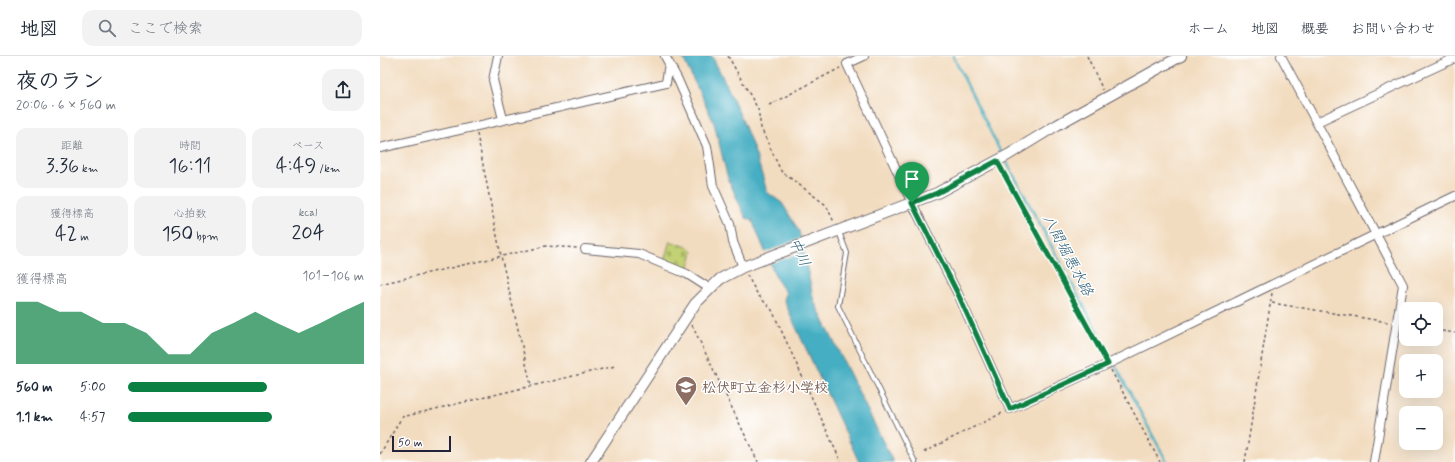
<!DOCTYPE html>
<html lang="ja">
<head>
<meta charset="utf-8">
<style>
	body { margin:0; font-family:Mynerve,"Klee One",sans-serif; background:#f2f2f3; color:#1f2937; height:100vh; display:flex; flex-direction:column; font-size:15px; white-space:nowrap }
	* { box-sizing:border-box; margin:0 }
	p { font-size:13px; color:#747a83 }
	.icon { flex:none; width:22px; height:22px; fill:none; stroke:currentColor; stroke-width:2; stroke-linecap:round; stroke-linejoin:round }
	.map { position:relative; flex:1; overflow:hidden }
	.side { display:flex; flex-direction:column; background:#fff; width:380px }
	.side>* { flex:none }
	.buttons { position:absolute; left:1019px; top:246px; display:grid; gap:8px }
	.buttons a { display:grid; place-items:center; width:44px; height:44px; border-radius:8px; background:#fff; box-shadow:0 4px 16px #0002; font-size:20px }
	.scale { position:absolute; left:12px; bottom:10px; width:59px; box-sizing:border-box; padding-left:4px; border:2px solid #22223b; border-top:0; font-size:11px; line-height:14px; white-space:nowrap; color:#22223b; -webkit-text-stroke:3px #fff; paint-order:stroke }
	.pin { position:absolute; display:grid; place-items:center; width:34px; height:34px; color:#fff; margin:-41px -17px; border-radius:50% 50% 50% 0; rotate:-45deg; box-shadow:0 0 4px #0007 }
	.pin .icon { rotate:45deg }
	.round { display:grid; place-items:center; flex:none; width:42px; height:42px; border-radius:12px; background:#f2f2f3 }
	.head { display:flex; align-items:center; justify-content:space-between; height:68px; padding:0 16px }
	h1 { font-size:22px; font-weight:600; line-height:30px }
	.figures { display:grid; grid-template-columns:repeat(3,1fr); gap:6px; height:68px; padding:4px 16px }
	.figures div { display:grid; align-content:center; border-radius:10px; background:#f2f2f3; text-align:center }
	.figures b { font-size:20px; font-weight:600 }
	.figures small { font-size:11px; font-weight:400 }
	.figures p { font-size:11px }
	.chart { height:112px; padding:8px 16px }
	.chart p { display:flex; justify-content:space-between }
	.chart svg { width:100%; height:72px; margin-top:4px; fill:#0b8043; opacity:.7 }
	ul { padding:0 16px; list-style:none; font-size:13px }
	li { display:grid; grid-template-columns:64px 48px 1fr; align-items:center; height:30px }
	li i { height:10px; border-radius:5px; background:#0b8043 }
	header { display:flex; align-items:center; gap:24px; box-sizing:border-box; height:56px; padding:0 20px; background:#fff; border-bottom:1px solid #e0e1e3 }
	header strong { font-size:19px }
	nav { display:flex; gap:22px; margin-inline-start:auto; font-size:14px }
	.search { width:280px; height:36px; background:#f2f2f3; display:flex; align-items:center; gap:10px; box-sizing:border-box; padding:0 14px; border-radius:12px; color:#747a83; font-size:15px }
	main { display:flex; flex:1; min-height:0 }
	.map>svg:first-child { display:block }
	.cemetery { fill:url(#cemetery-stones); stroke:#727a57 }
	.water { fill:#44aec2; stroke:#33687e }
	.pier { fill:#f2dcbf }
	.lines { fill:none; stroke-linecap:round; stroke-linejoin:round }
	.stream { stroke:#44aec2; stroke-width:2.5 }
	.service-casing { stroke:#6b6369; stroke-width:6 }
	.minor-casing { stroke:#6b6369; stroke-width:10 }
	.tertiary-casing { stroke:#6b6369; stroke-width:12 }
	.path { stroke:#6b6369; stroke-width:1.5; stroke-dasharray:3 3; stroke-linecap:butt }
	.service { stroke:#fff; stroke-width:4 }
	.minor { stroke:#fff; stroke-width:8 }
	.tertiary { stroke:#fff; stroke-width:10 }
	.route-casing { stroke:#fff; stroke-width:8 }
	.route { stroke:#0b8043; stroke-width:5 }
	.labels { text-anchor:middle; stroke-width:3; stroke-linejoin:round; paint-order:stroke }
	.education-label { font-size:14px; font-weight:bold; fill:#785e54; stroke:#fff; text-anchor:start }
	.water-label { font-size:15px; font-style:italic; fill:#316178; stroke:#fff }
</style>
</head>
<body>
<header>
<strong>地図</strong>
<div class="search"><svg class="icon" aria-label="search" viewBox="0 0 24 24"><circle cx="10" cy="10" r="6"/><path d="M15 15l6 6"/></svg>ここで検索</div>
<nav><a>ホーム</a><a>地図</a><a>概要</a><a>お問い合わせ</a></nav>
</header>
<main>
<section class="side">
<div class="head"><div><h1>夜のラン</h1><p>20:06 · 6 × 560 m</p></div><a class="round"><svg class="icon" aria-label="share" viewBox="0 0 24 24"><path d="M12 15V3M7 8l5-5 5 5M5 13v7h14v-7"/></svg></a></div>
<div class="figures">
<div><p>距離</p><b>3.36<small> km</small></b></div>
<div><p>時間</p><b>16:11</b></div>
<div><p>ペース</p><b>4:49<small> /km</small></b></div>
</div>
<div class="figures">
<div><p>獲得標高</p><b>42<small> m</small></b></div>
<div><p>心拍数</p><b>150<small> bpm</small></b></div>
<div><p>kcal</p><b>204</b></div>
</div>
<div class="chart"><p><span>獲得標高</span>101–106 m</p>
<svg viewBox="0 0 160 44" preserveAspectRatio="none"><path d="M0 44V6L10 6L20 12L30 12L40 19L50 19L60 25L70 38L80 38L90 25L100 19L110 12L120 19L130 25L140 19L150 12L160 6V44z"/></svg>
</div>
<ul>
<li><b>560 m</b>5:00<i style="width:59%"></i></li>
<li><b>1.1 km</b>4:57<i style="width:61%"></i></li>
</ul>
</section>
<div class="map">
<svg width="1075" height="406" viewBox="0 0 1075 406">
	<defs>
		<pattern id="cemetery-stones" width="16" height="16" patternUnits="userSpaceOnUse"><rect width="16" height="16" fill="#c2d173"/><path d="M2 7V4a2 2 0 0 1 4 0v3zM10 15v-3a2 2 0 0 1 4 0v3z" fill="#a6b364"/></pattern>
	</defs>
	<rect width="100%" height="100%" fill="#fff"/>
	<filter id="ink" filterUnits="userSpaceOnUse"><feTurbulence type="fractalNoise" baseFrequency=".025" numOctaves="2"/><feDisplacementMap in="SourceGraphic" scale="8" xChannelSelector="R" yChannelSelector="G"/><feConvolveMatrix kernelMatrix="1 2 1 2 8 2 1 2 1" color-interpolation-filters="sRGB"/></filter>
	<filter id="wash" filterUnits="userSpaceOnUse"><feTurbulence type="fractalNoise" baseFrequency=".012" numOctaves="4" result="noise"/><feDisplacementMap in="SourceGraphic" scale="16" xChannelSelector="R" yChannelSelector="G"/><feGaussianBlur stdDeviation="0.9" result="paint"/><feColorMatrix in="noise" values="0 0 0 0 0 0 0 0 0 0 0 0 0 0 0 0 0 1.4 0 .05"/><feComposite in="paint" operator="in"/></filter>
	<g filter="url(#wash)">
		<rect width="100%" height="100%" fill="#f2dcbf"/>
		<path class="cemetery" d="M290,185L310,192L313,196L308,214L284,205Z"/>
		<path class="water" d="M302,0H332C354,43 375,89 387,136L402,147L419,175L434,245L513,406H479L413,265L404,244L406,237L397,224L372,164L366,162L348,123L334,67Z"/>
		<path class="pier" d="M422,182L425,195L389,208L384,197Z"/>
		<g class="lines">
			<path class="stream" d="M573,0L622,99
				M625,103L787,406"/>
		</g>
	</g>
	<g filter="url(#ink)">
		<g class="lines">
			<g class="service-casing">
				<path id="service" d="M459,176L467,197L458,250L535,406"/>
			</g>
			<g class="minor-casing">
				<path id="minor" d="M118,0L113,24L123,63
					M285,0L298,24L327,90L333,130L350,168L353,186L363,211
					M484,0L467,8L532,147L578,238L630,353L728,308L1075,140
					M901,0L1023,229L994,406
					M937,66L1075,2
					M0,92L286,27L289,7
					M205,193L259,198L307,218L329,232"/>
			</g>
			<g class="tertiary-casing">
				<path id="tertiary" d="M211,406L315,248L340,223L363,211L557,137L628,99L677,69L801,0"/>
			</g>
			<path class="path" d="M348,0L378,53L381,72L401,115L446,149L454,166
				M707,0L723,34
				M389,49L460,12
				M97,78L121,200L151,329
				M621,112L724,302
				M367,219L378,239L392,254L461,406
				M0,228L166,190L198,192
				M892,247L1008,266
				M312,269L378,406
				M1056,274L1075,277
				M731,314L780,406
				M544,396L622,357
				M0,398L22,361L235,310
				M865,406L892,237"/>
			<use href="#service" class="service"/>
			<use href="#minor" class="minor"/>
			<use href="#tertiary" class="tertiary"/>
		</g>
	</g>
	<g class="lines" filter="url(#ink)">
		<g class="route-casing">
			<path id="route" d="M617,105L728,308L630,353L578,238L532,147L557,137Z"/>
		</g>
		<use href="#route" class="route"/>
	</g>
	<defs>
		<g id="school-pin" transform="scale(1.15)"><path d="M0 17L-7.5 6A9.5 9.5 0 1 1 7.5 6Z" fill="#8d6e63" stroke="#fff"/><path d="M0-5L7-2L0 1L-7-2ZM-4 1L0 2.5L4 1V4Q0 6-4 4Z" fill="#fff"/></g>
	</defs>
	<g fill-rule="evenodd">
		<use href="#school-pin" x="306" y="331"/>
	</g>
	<g class="labels">
		<g class="education-label">
			<text x="322" y="336">松伏町立金杉小学校</text>
		</g>
		<g class="water-label">
			<text transform="translate(420 196) rotate(66)" y="5">中川</text>
			<text transform="translate(688 199) rotate(62)" y="5">八間堀悪水路</text>
		</g>
	</g>
</svg>
<div class="buttons">
<a><svg class="icon" aria-label="locate" viewBox="0 0 24 24"><circle cx="12" cy="12" r="6"/><path d="M12 2v4M12 18v4M2 12h4M18 12h4"/></svg></a>
<a>+</a>
<a>−</a>
</div>
<div class="scale">50 m</div>
<div class="pin" style="left:532px;top:147px;background:#1e9e55"><svg class="icon" aria-label="arrive" viewBox="0 0 24 24"><path d="M6 21V4h12l-3 4 3 4H6"/></svg></div>
</div>
</main>
</body>
</html>
